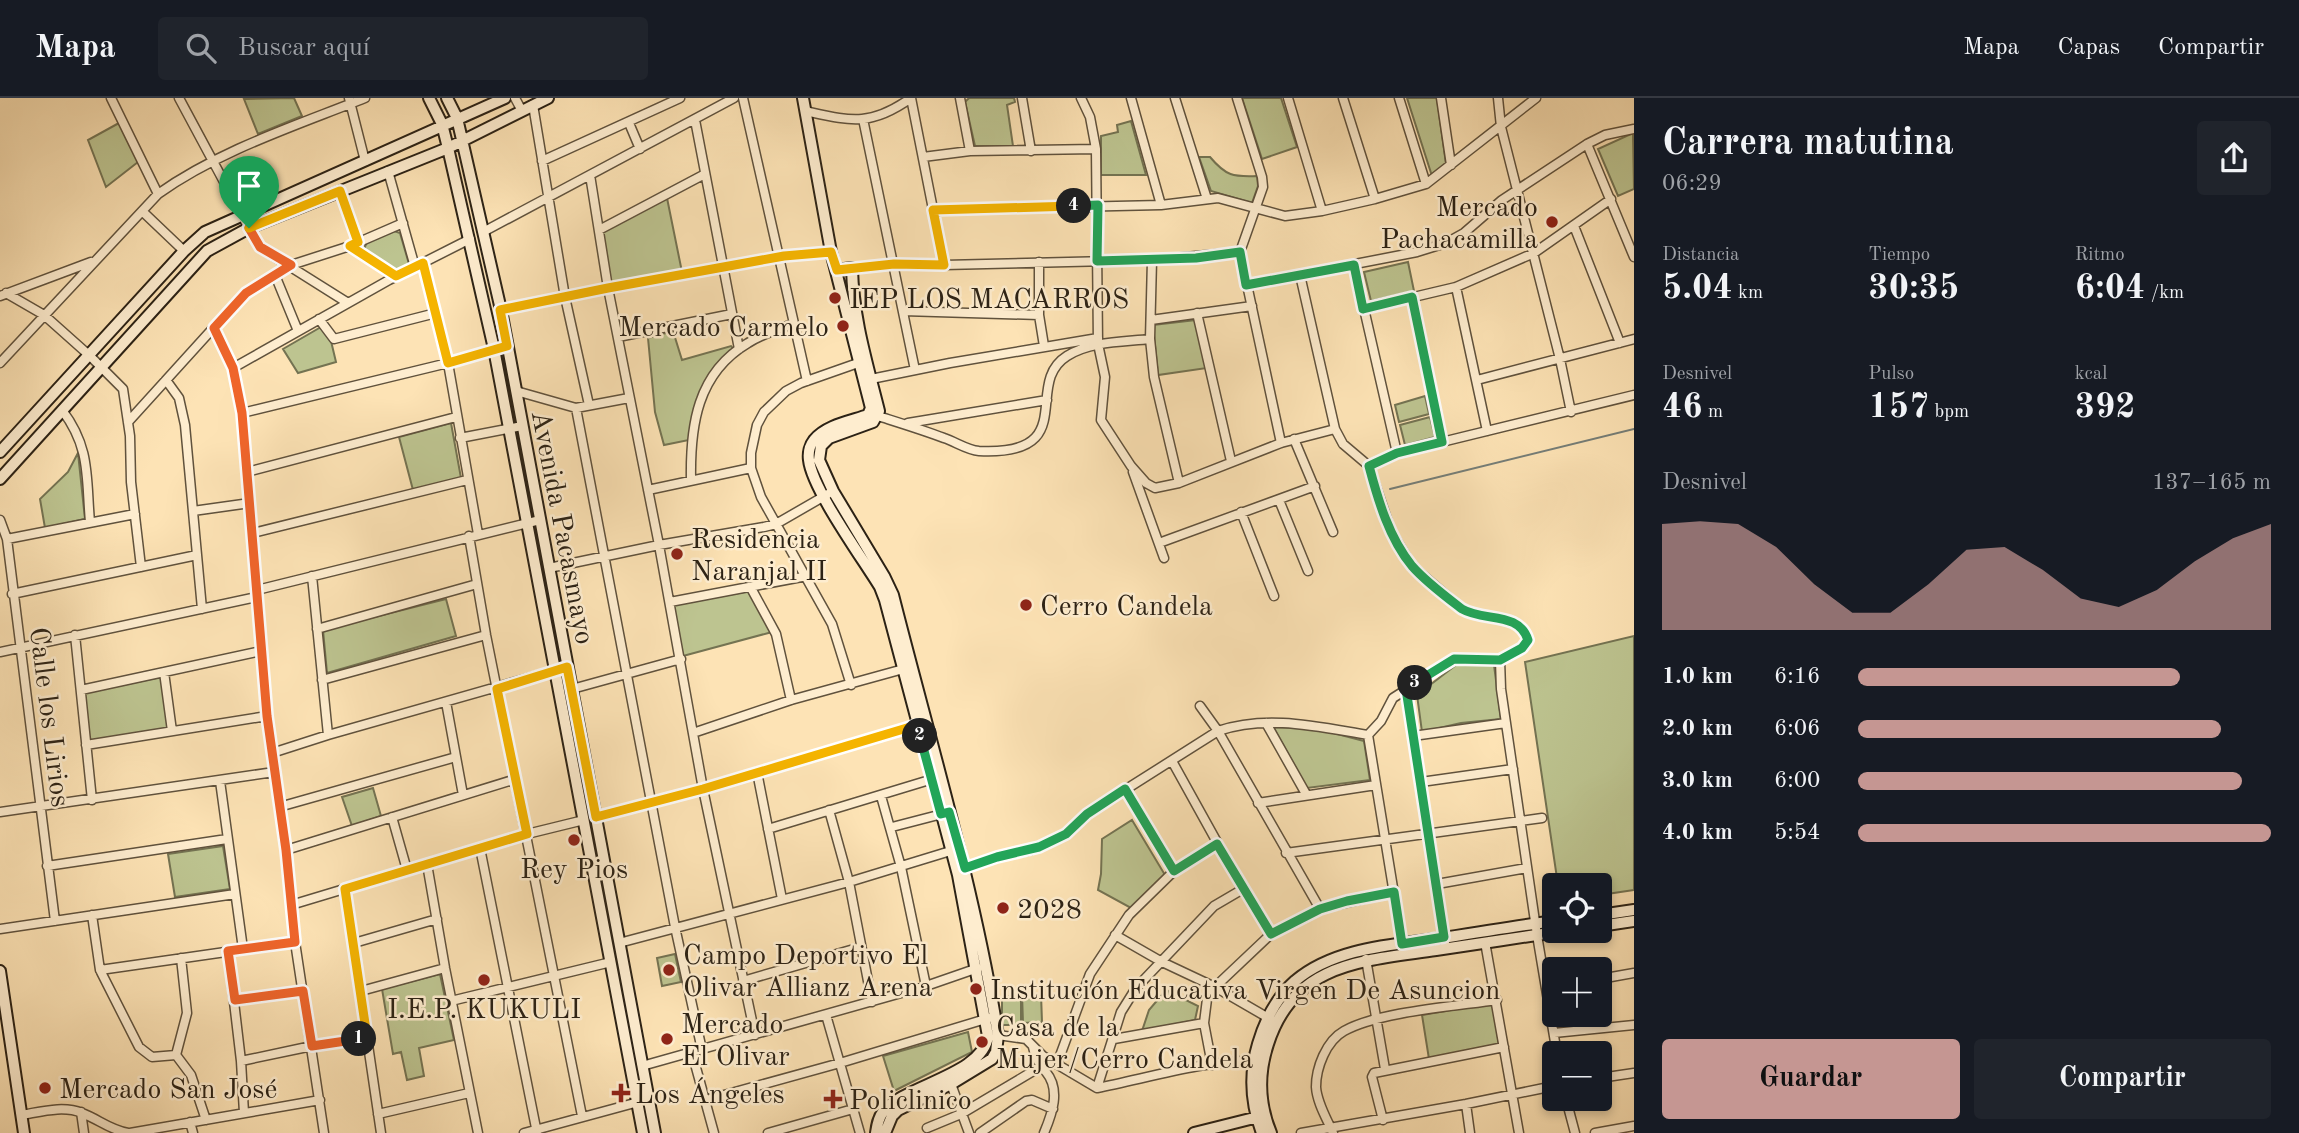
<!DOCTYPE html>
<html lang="es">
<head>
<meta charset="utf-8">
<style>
	body { margin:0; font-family:"Old Standard TT",serif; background:#20242c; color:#f1f3f6; height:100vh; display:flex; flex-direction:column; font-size:26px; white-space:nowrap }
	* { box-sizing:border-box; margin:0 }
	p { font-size:23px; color:#9ea1a6 }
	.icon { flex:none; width:38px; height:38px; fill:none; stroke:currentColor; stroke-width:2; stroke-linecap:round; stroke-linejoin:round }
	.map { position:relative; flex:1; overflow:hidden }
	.drawer { display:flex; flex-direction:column; background:#171b24; width:665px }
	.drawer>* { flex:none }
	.controls { position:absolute; left:1542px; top:775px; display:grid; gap:14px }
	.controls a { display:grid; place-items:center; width:70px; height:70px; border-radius:7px; background:#171b24; box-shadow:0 4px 10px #0003; font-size:35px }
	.pin { position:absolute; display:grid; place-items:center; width:60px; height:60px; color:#fff; margin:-72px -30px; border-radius:50% 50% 50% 0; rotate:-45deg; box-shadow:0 0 7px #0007 }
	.pin .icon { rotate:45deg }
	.km { position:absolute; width:35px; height:35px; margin:-18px; border-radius:50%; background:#222; color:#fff; font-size:19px; line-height:35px; text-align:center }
	.round { display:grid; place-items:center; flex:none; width:74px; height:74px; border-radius:7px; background:#20242c }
	.headline { display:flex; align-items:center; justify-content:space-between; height:119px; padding:0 28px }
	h1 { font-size:38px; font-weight:800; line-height:52px }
	.metrics { display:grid; grid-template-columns:repeat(3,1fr); gap:10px; height:119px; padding:7px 28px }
	.metrics div { display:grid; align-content:center }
	.metrics b { font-size:35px; font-weight:800 }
	.metrics small { font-size:19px; font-weight:400 }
	.metrics p { font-size:19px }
	.chart { height:196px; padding:14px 28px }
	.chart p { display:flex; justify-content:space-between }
	.chart svg { width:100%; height:126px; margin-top:7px; fill:#c59692; opacity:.7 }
	.primary-button { display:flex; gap:14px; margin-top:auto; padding:14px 28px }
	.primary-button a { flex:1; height:80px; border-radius:7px; background:#c59692; color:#111; font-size:28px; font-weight:800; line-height:80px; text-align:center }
	.primary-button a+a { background:#20242c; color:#f1f3f6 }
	ul { padding:0 28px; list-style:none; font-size:23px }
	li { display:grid; grid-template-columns:112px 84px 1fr; align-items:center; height:52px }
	li i { height:18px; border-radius:9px; background:#c59692 }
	header { display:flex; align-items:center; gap:42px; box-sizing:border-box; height:98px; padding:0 35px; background:#171b24; border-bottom:2px solid #363941 }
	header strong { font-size:33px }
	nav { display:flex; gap:38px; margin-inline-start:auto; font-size:24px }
	.search { width:490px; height:63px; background:#20242c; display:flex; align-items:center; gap:18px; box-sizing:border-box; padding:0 24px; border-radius:7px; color:#9ea1a6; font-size:26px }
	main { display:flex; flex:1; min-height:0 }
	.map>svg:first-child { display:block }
	.green { fill:#bdc490; stroke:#747352; stroke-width:2 }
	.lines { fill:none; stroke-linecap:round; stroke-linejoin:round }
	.stream { stroke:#757e78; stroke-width:2 }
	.street-casing { stroke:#60523d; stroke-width:11 }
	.secondary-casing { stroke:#2c2215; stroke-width:14 }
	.street { stroke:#feedcf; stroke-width:8 }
	.secondary { stroke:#feedcf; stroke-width:10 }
	.split-1-casing { stroke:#fff; stroke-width:14 }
	.split-2-casing { stroke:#fff; stroke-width:14 }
	.split-3-casing { stroke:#fff; stroke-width:14 }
	.split-4-casing { stroke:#fff; stroke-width:14 }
	.split-5-casing { stroke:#fff; stroke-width:14 }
	.split-1 { stroke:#f0652b; stroke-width:9 }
	.split-2 { stroke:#f5b400; stroke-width:9 }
	.split-3 { stroke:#22a559; stroke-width:9 }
	.split-4 { stroke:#22a559; stroke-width:9 }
	.split-5 { stroke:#f5b400; stroke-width:9 }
	.poi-dot { fill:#8f2418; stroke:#feedcf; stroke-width:2.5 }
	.labels { text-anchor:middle; stroke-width:5; stroke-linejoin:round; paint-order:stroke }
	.poi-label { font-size:28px; fill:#2c2215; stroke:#feedcf; text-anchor:start }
	.street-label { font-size:28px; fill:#2c2215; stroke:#feedcf }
</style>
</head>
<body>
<header>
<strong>Mapa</strong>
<div class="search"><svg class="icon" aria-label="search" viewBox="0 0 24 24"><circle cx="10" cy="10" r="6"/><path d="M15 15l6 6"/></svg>Buscar aquí</div>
<nav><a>Mapa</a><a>Capas</a><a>Compartir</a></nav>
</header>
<main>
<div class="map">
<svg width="1634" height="1035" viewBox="0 0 1634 1035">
	<rect width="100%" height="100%" fill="#fde3b5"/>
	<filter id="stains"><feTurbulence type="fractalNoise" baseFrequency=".00286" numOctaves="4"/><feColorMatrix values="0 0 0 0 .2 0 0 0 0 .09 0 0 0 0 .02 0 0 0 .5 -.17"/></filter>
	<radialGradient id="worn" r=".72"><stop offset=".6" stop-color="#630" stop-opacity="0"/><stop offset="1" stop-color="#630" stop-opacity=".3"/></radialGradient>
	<path class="green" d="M294,0L302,18L258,36L244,1Z
		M969,0H1014L1015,4L1007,7L1013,48H975L965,4Z
		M1242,0H1281L1297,49L1262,61Z
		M1407,0H1437L1446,66L1432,78Z
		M1131,23L1146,77H1101V38L1118,34L1117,27Z
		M119,25L138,64L106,89L88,42Z
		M1633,35L1634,91L1618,98L1598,51Z
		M1199,59H1210C1226,78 1233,79 1257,78L1258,88L1252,105L1211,93Z
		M667,100L682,174L610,187L601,134Z
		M394,133L400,135L409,166L396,173L364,151L367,144Z
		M1408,164L1414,193L1371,203L1364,174Z
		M1196,222L1207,270L1158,277L1153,227Z
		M321,229L331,243L336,264L298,275L283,251Z
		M673,233L682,262L731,248L734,251C709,285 694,298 689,342L664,347L655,314L648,240Z
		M1425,298L1429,316L1399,324L1395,307Z
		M1430,319L1435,339L1405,347L1400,327Z
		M451,325L461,380L413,392L399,339Z
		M78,355L85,421L45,430L40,401L68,374Z
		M750,493L772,534L683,558L673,507Z
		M446,501L456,538L327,575L323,532Z
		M1634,538V792L1600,797V788L1558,787L1525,564Z
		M1456,567H1494L1501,621L1461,625L1422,634L1417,597Z
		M166,578L174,630L89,644L84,595Z
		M1273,629L1318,631L1364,643L1370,682L1307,690Z
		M373,690L381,718L352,728L342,699Z
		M1132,722L1165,777L1131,810L1098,792L1101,776L1102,741Z
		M223,748L230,791L175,799L168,756Z
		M675,856L681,884L662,888L657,860Z
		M440,876L454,942L419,950L424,978L407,982L401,954L393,956L382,891Z
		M1166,892L1198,908L1195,922L1142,933L1149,912Z
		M1022,896H1041L1042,924L1023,925Z
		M1021,898V927H1002V899Z
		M1493,905L1499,947L1429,961L1422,917Z
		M968,934L972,954L894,993L883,958Z"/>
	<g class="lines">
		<path class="stream" d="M1390,391L1634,331"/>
		<g class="street-casing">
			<path id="street" d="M111,0L158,96
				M179,0L259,149L348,205
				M349,0L365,63
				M515,0L522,13
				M743,0L807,283
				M911,0L944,167
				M960,0L970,53
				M1022,0L1031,53
				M1081,0L1090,19L1096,51L1098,246L1105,279L1101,322L1131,368L1146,385L1155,390L1179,385L1281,345L1335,331
				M1131,0L1161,107
				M1175,0L1207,101
				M1237,0L1262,79L1263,89L1240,154L1281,345
				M1288,0L1322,113
				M1343,0L1375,101
				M1399,0L1426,86
				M1441,0L1451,67
				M1498,0L1501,29L1560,261L1571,314
				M533,7L565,199L589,307
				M805,13C851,23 870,29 911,0
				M863,21L915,272
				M695,22L739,251
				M629,25L640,51
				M1587,46L1634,159
				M923,59L970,53L1096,51
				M542,63L680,0
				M388,73L415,169
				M590,77L608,190L659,447L703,691L755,937
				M340,93L358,144
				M933,112L1161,107L1218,100L1285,118L1322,113L1375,101L1426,86L1536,0
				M142,113L184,153
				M1574,128L1620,245
				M599,132L705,76
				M483,134L734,0
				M350,148L396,178
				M1152,162L1150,241L1154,279L1179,385
				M1039,164V217L1044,248
				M423,165L448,265L478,436
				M1354,167L1397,355
				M852,170L894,166L944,167L1152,162L1240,154
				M275,177L298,233
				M1246,187L1417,154L1446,145L1464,135L1502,102L1587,46L1605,37L1634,31
				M1456,189L1487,333
				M6,195L44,217L90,258L123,291L130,338L131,384L141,469
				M0,198L91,164
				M1412,199L1442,344
				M1363,211L1456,189L1534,155L1611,101
				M501,212L608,190L784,158L831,154
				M903,213L1039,217
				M1197,215L1231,363
				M319,221L334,241L436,215
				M1151,222L1252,208
				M214,230L233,270L242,315L267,618L286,752L295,844L324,1035
				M618,239L732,216
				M0,265L158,96C220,52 295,28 365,0
				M233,270L389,182L470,141
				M871,281L950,265L1098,240
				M166,282L179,300L185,327L202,511
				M1477,282L1634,241
				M516,293L576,310L629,300
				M576,310L675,829L702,952
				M62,312C91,350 86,380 90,424
				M242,315L448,265L507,248
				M878,318C900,325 923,332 944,340C956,344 967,352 979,353C1082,358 1022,286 1067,258C1091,243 1123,244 1150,241
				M128,324L245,195L291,167L350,148L403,125
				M908,325L1047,302
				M460,340L522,328
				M1294,341L1333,434
				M1369,368L1397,355L1634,297
				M247,374L456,319
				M1133,374L1164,460
				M691,382C690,328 697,275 748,245C762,236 778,231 793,226
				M648,392L751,370
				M1279,402L1308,473
				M193,413L250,405
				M1241,414L1274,498
				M0,422L7,441L55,823
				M253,435L467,382
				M469,438L486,537L582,1018
				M7,441L135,416
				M1159,445L1315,388
				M549,470L659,447L764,429L776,426L828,396
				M312,478L328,637
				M751,490L776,536L791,602
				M257,492L540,422
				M12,496L197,457
				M670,504L807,478
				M317,531L477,486
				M75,537L92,702
				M0,554L257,499
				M1500,562L1501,591L1537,837L1557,956
				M164,574L172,633
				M322,582L486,537
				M851,587L832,526L761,399L751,370V355L757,327L764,314L786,293L801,285L858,265
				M572,591L681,561
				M1406,591L1445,844
				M81,592L261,553
				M446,604L463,697
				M1200,608L1218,633L1320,811
				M1266,625L1306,696
				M693,635L791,602L907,570
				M1368,637L1404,857
				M1413,638L1506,625
				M86,647L267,618
				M272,655L328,637L567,569
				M1172,663L1243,791L1271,836
				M757,674L782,801
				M220,683L243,851
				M1421,684L1513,671
				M1125,691L1174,773
				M881,698L901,769L926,888
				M1258,705L1376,687
				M279,709L456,659
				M829,712L849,784L872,904
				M0,714L274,674
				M392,719L407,772
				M596,719L703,691L917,627
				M892,729L946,715
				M768,731L936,680
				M480,750L537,1035
				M286,752L516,681
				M1286,755L1542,720
				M427,766L445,870L478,1035
				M47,768L227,741
				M965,770L997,759L1031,752L1066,736L1087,716L1218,633C1267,616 1319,629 1368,637L1381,623L1393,600L1454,561L1500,562L1522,549L1528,542C1521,514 1483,523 1462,511L1412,468L1391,433L1369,368L1343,346L1335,331L1300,177
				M1437,786L1527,770
				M345,791L381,1035
				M291,807L527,736L584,722
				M92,817L100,872L139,949L152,959L176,957
				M0,831L235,796
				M1115,837L1162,864L1215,889L1272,922
				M1485,844L1519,1035
				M354,845L437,821
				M619,845L849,784L957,751
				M228,853L241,963L244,1015
				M1366,861L1385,971
				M100,872L295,844
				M1600,881L1634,875
				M743,883L861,849
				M361,893L445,870
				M235,902L303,893
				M451,903L611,864
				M826,917L860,1035
				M1554,935L1634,927
				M998,937L1026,941L1043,958L1097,990C1148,980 1205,962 1256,963
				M1114,941L1204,925
				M1033,949C1035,960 1039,966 1046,974C1061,992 1052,1016 1044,1035
				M692,955L714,1035
				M176,957L187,915L181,860
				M176,957L191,977L206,1022
				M241,963L312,948L367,939
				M1057,966L1090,876L1129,817L1174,773L1217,746
				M1212,967L1204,925L1207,901L1215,889L1271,836L1320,811L1394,794
				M642,968L926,888L978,870
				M1600,980L1634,975
				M951,986L969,1035
				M1097,990L1121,914L1136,890L1214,808L1243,791
				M1566,1001L1575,1035
				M706,1002L840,965L989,920
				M1466,1006L1470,1035
				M81,1014L84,1035
				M378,1016L469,995
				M21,1017C40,1014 63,1007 82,1015C100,1022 108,1031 128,1035
				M1383,1022L1372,979L1374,975L1504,949
				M190,1024L193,1035
				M927,1030L961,1016L1040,969
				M130,1035L320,1002
				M524,1035L642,1003
				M768,1035L853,1011
				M980,1035L1026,1003L1032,1002L1053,1011
				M1301,1035L1466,1006L1554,988
				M1333,1035C1327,1021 1317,1005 1316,989C1316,970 1326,943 1344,933C1377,914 1457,908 1497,902
				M1595,1035L1634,1028"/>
		</g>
		<g class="secondary-casing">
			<path id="secondary" d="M429,0L442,26L448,50L494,251L643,1035
				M447,0L457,20L501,212L655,1035
				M803,0L831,154L871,310L868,317C851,323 826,327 814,342C810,347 808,355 809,362C812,391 863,461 880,489L885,502L958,777L988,938C983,977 904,987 883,1014C878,1020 877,1028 876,1035
				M837,172L852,170C853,220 867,265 879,313L873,324L829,340L821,348L819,362L833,393L884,478L893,497C930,643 974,788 998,937L996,954L992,961L951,986L898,1012L892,1018L885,1035
				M0,354L184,153L205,134L505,0
				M0,381L207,153L249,130L448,50L548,0
				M1600,817L1634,812
				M1600,828L1634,823
				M0,873L24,1035
				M1194,1035L1262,1018
				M1262,1035C1251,1006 1249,976 1258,946C1265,922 1276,900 1295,883C1335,849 1394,847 1443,840C1480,834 1517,828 1554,823
				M1271,1035C1259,1006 1258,976 1268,946C1294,864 1363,863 1436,852C1478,846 1521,839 1563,833"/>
		</g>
		<use href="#street" class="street"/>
		<use href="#secondary" class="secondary"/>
	</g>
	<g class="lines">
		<g class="split-1-casing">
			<path id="split-1" d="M249,130L260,149L291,167L246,195L214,230L233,270L242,315L267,618L286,752L295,844L228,853L235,902L303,893L312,948L359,941"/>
		</g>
		<g class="split-2-casing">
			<path id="split-2" d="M359,941L367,939L345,791L527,736L497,591L567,569L596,719L703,691L917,627L920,638"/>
		</g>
		<g class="split-3-casing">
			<path id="split-3" d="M920,638L941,716L949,714L965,770L997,759L1039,749L1066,736L1087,716L1125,691L1174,773L1217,746L1271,836L1320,811L1347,803L1394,794L1402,846L1444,839L1406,591L1415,585"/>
		</g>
		<g class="split-4-casing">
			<path id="split-4" d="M1074,108L1098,107L1097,163L1196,160L1240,154L1246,187L1354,167L1363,211L1412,199L1442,344L1397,355L1369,368C1378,402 1389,440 1412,468C1426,484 1445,498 1462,511C1484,524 1519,513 1528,542L1522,550L1500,562L1454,561L1415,585"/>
		</g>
		<g class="split-5-casing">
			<path id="split-5" d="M249,130L340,93L358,144L350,148L396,178L423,165L448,265L507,248L500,212L608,190L784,158L831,154L837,172L894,166L944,167L933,112L1074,108"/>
		</g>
		<use href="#split-1" class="split-1"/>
		<use href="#split-2" class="split-2"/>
		<use href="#split-3" class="split-3"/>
		<use href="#split-4" class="split-4"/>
		<use href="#split-5" class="split-5"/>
	</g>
	<g class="poi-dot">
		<circle cx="1552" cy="124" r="7"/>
		<circle cx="835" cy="200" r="7"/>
		<circle cx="843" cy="228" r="7"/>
		<circle cx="677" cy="456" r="7"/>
		<circle cx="1026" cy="507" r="7"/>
		<circle cx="574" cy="742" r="7"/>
		<circle cx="1003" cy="810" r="7"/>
		<circle cx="669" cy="872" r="7"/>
		<circle cx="484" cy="882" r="7"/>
		<circle cx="976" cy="891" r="7"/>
		<circle cx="667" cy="941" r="7"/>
		<circle cx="982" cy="944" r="7"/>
		<circle cx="45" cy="990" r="7"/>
		<path d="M617.5 984.5h7v7h7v7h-7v7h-7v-7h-7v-7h7z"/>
		<path d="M829.5 990.5h7v7h7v7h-7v7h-7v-7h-7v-7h7z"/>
	</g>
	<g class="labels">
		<g class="poi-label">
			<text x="1538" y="118" text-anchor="end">Mercado<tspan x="1538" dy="32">Pachacamilla</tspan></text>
			<text x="849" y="210">IEP LOS MACARROS</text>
			<text x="829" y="238" text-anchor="end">Mercado Carmelo</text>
			<text x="691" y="450">Residencia<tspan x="691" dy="32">Naranjal II</tspan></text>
			<text x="1040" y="517">Cerro Candela</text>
			<text x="574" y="780" text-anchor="middle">Rey Pios</text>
			<text x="1017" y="820">2028</text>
			<text x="683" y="866">Campo Deportivo El<tspan x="683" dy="32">Olivar Allianz Arena</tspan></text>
			<text x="990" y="901">Institución Educativa Virgen De Asuncion</text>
			<text x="484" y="920" text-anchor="middle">I.E.P. KUKULI</text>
			<text x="681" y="935">Mercado<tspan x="681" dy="32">El Olivar</tspan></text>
			<text x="996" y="938">Casa de la<tspan x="996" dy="32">Mujer/Cerro Candela</tspan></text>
			<text x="59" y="1000">Mercado San José</text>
			<text x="635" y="1005">Los Ángeles</text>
			<text x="849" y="1011">Policlinico</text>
		</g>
		<g class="street-label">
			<text transform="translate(564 429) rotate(79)" y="10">Avenida Pacasmayo</text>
			<text transform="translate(51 619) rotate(83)" y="10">Calle los Lirios</text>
		</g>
	</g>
	<rect width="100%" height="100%" filter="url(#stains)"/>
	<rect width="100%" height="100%" fill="url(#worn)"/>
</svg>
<div class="controls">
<a><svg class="icon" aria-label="locate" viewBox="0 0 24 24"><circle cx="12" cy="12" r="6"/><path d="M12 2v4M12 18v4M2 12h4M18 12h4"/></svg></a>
<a>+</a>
<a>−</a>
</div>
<div class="pin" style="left:249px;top:130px;background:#1e9e55"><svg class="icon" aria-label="arrive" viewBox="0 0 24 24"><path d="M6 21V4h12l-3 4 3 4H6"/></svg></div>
<b class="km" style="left:359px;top:941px">1</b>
<b class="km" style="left:920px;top:638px">2</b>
<b class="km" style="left:1415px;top:585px">3</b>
<b class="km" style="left:1074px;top:108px">4</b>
</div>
<section class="drawer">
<div class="headline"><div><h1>Carrera matutina</h1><p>06:29</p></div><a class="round"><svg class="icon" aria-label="share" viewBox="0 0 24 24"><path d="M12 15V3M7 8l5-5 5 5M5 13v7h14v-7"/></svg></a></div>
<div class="metrics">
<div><p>Distancia</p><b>5.04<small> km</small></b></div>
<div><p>Tiempo</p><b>30:35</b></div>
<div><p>Ritmo</p><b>6:04<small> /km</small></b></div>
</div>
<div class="metrics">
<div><p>Desnivel</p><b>46<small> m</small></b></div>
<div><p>Pulso</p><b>157<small> bpm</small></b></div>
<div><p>kcal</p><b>392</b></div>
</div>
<div class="chart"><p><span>Desnivel</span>137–165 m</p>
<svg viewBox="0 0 160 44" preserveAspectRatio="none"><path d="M0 44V7L10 6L20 7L30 15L40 28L50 38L60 38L70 28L80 16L90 15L100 23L110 33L120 36L130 30L140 20L150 12L160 7V44z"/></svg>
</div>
<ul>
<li><b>1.0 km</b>6:16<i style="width:78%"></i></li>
<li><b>2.0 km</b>6:06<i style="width:88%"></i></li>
<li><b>3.0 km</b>6:00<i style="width:93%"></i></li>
<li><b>4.0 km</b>5:54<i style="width:100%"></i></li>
</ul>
<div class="primary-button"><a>Guardar</a><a>Compartir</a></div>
</section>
</main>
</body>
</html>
